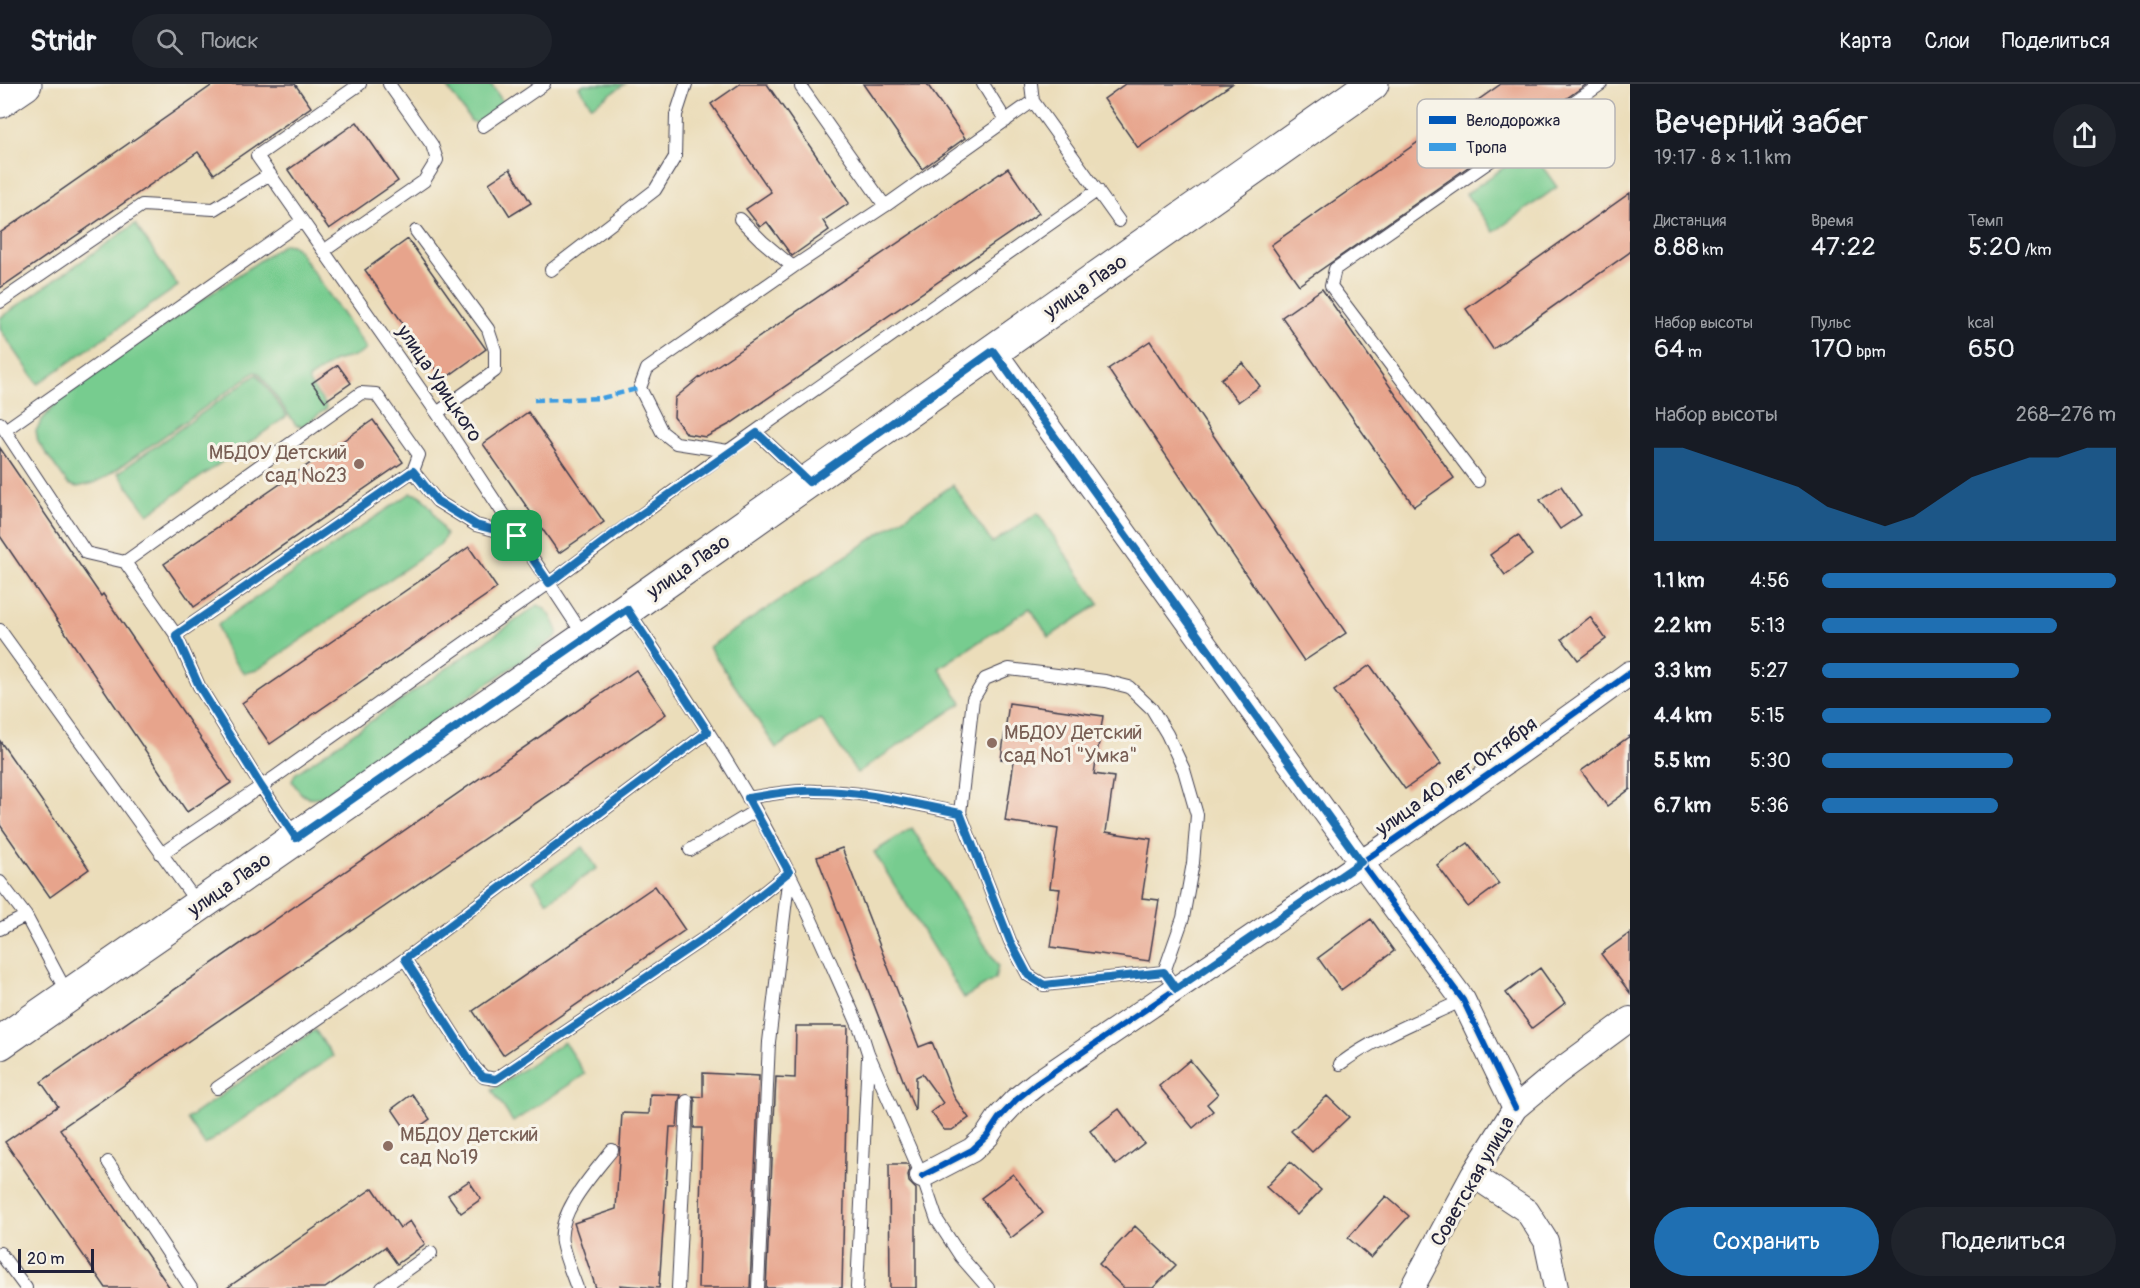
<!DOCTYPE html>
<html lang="ru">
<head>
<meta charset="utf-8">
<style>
	body { margin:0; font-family:Pangolin,sans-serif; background:#20242c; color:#f1f3f6; height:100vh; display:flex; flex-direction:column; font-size:22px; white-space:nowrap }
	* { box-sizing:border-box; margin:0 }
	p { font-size:20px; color:#9ea1a6 }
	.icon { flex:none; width:33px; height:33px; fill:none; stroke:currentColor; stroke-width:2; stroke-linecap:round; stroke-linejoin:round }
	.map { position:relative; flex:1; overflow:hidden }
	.drawer { display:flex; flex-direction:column; background:#171b24; width:510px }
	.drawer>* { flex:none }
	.scale { position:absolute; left:18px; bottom:15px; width:76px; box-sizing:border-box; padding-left:6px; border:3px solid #22223b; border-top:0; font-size:16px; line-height:21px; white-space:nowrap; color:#22223b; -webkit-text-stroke:4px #f7f3e8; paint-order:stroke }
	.pin { position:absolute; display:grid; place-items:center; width:51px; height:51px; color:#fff; margin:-26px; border-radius:12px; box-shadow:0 3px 9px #0006 }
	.round { display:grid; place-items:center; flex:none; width:63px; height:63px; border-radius:32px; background:#20242c }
	.summary { display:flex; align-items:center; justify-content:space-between; height:102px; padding:0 24px }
	h1 { font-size:33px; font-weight:600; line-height:45px }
	.stats { display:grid; grid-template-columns:repeat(3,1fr); gap:9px; height:102px; padding:6px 24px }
	.stats div { display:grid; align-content:center }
	.stats b { font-size:26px; font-weight:600 }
	.stats small { font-size:16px; font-weight:400 }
	.stats p { font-size:16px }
	.chart { height:168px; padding:12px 24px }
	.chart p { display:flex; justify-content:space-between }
	.chart svg { width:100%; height:108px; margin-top:6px; fill:#1f6fb2; opacity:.7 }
	.primary-button { display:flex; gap:12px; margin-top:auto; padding:12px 24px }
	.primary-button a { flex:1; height:69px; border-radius:36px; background:#1f6fb2; color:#fff; font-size:24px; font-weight:600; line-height:69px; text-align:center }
	.primary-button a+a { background:#20242c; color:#f1f3f6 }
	ul { padding:0 24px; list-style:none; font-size:20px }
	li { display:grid; grid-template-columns:96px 72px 1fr; align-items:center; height:45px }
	li i { height:15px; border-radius:8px; background:#1f6fb2 }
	header { display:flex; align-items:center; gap:36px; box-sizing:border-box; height:84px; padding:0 30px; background:#171b24; border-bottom:2px solid #363941 }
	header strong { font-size:28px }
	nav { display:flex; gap:33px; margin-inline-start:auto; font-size:21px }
	.search { width:420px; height:54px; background:#20242c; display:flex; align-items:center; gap:15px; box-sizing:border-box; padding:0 21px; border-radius:33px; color:#9ea1a6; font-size:22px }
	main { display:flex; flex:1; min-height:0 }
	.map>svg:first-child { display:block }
	.green { fill:#77cc8f; stroke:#4c7765; stroke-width:1.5 }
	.building { fill:#e7a48c }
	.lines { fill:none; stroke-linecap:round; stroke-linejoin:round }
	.lane-casing { stroke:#403e4e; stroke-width:14 }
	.street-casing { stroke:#403e4e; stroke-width:26 }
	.secondary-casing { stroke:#403e4e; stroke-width:35 }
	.primary-casing { stroke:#403e4e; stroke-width:35 }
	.lane { stroke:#fff; stroke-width:12 }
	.street { stroke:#fff; stroke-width:24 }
	.secondary { stroke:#fff; stroke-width:33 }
	.primary { stroke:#fff; stroke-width:33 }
	.quiet { stroke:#3c9ce2; stroke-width:4.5; stroke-dasharray:9 4.5; stroke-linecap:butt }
	.cycleway-casing { stroke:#f7f3e8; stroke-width:10 }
	.cycleway { stroke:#0057b8; stroke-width:6 }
	.route-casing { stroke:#fff; stroke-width:12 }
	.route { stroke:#1f6fb2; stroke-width:8 }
	.education-dot { fill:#8d6e63; stroke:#f7f3e8; stroke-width:2 }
	.labels { text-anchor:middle; stroke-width:6; stroke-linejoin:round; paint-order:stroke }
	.street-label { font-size:20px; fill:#22223b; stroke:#f7f3e8 }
	.education-label { font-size:20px; fill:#785e54; stroke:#f7f3e8; text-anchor:start }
	.key { fill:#f7f3e8; stroke:#b7b4b4; stroke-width:1.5 }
	.key-label { font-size:16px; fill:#22223b }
</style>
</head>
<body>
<header>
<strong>Stridr</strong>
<div class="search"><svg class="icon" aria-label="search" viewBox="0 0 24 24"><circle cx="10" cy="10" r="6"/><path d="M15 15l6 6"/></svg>Поиск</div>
<nav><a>Карта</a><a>Слои</a><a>Поделиться</a></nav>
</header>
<main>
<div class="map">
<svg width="1630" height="1204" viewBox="0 0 1630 1204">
	<rect width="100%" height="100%" fill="#f7f3e8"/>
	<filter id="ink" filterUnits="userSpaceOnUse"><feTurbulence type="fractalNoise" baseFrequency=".0167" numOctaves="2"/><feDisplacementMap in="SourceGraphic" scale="12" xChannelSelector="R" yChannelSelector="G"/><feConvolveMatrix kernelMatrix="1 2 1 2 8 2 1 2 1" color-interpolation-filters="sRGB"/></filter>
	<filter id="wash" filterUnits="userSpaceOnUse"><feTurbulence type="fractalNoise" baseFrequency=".008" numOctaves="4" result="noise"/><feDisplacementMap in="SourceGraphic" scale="24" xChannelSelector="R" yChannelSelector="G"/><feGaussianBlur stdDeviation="1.35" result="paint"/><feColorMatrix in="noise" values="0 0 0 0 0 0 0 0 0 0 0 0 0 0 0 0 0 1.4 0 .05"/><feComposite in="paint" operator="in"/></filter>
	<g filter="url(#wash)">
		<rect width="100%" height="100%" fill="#ebddba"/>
		<path class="green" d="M445,0H491L503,18L502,23L477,39L471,37Z
			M584,0H625L592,22L579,3Z
			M1530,65L1557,103L1494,148L1466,110Z
			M135,140L178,202L38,300L0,245V234Z
			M284,160L292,161L298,166L367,265L358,271L335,277L309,295V299L325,320L326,325L303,342L296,341L259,289L255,288L106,393L94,399L77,403L68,400L38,358L36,347L42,336L57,318L90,292Z
			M257,290L287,332L148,430L118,389Z
			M953,401L992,459L1038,429L1099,520L1049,553L1030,524L939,584L962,619L857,689L821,635L776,664L709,563Z
			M411,409L420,411L431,424L446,451L440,461L257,586L245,589C231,577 221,559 218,541L229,532Z
			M538,521C550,527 553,535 558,547L556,553L324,712C305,716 302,713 292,697L295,690Z
			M912,744L998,882L995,895L964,914L874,768Z
			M583,763L597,784L547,818L533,797Z
			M315,946L333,972L205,1061L187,1035Z
			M564,958L585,990L513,1038L492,1006Z"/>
		<g id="blocks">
			<path class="building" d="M214,0H295L311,23L214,90L198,68L0,204V149Z
				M740,0H767L849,119L823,137L829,146L792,172L767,138L760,143L746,125L771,108L711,20Z
				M863,0H927L965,54L922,85Z
				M1125,0H1232L1138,64L1104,15Z
				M1501,0H1587L1299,201L1271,161Z
				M357,38L398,97L329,145L288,86Z
				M1008,84L1039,129L730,340L706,353L687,350L679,340L674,333L675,314L699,294Z
				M510,85L531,119L510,132L489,99Z
				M1630,109V168L1493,265L1466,225Z
				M408,155L486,265L443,296L365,186Z
				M1322,205L1454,394L1414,422L1282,233Z
				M1150,257L1346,549L1304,577L1108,285Z
				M1243,279L1260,302L1238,318L1221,295Z
				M338,281L351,299L325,317L312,299Z
				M528,328L604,438L559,469L483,360Z
				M373,336L403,378L194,523L164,480Z
				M0,364L101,512L103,510L231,699L187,728L0,452Z
				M1561,402L1581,431L1560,445L1540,416Z
				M1518,451L1532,471L1505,491L1490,471Z
				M469,463L497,504L270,660L242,619Z
				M1590,533L1606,555L1578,576L1562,555Z
				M1370,581L1441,680L1405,705L1334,607Z
				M636,586L666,630L60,1045L170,1204H106L5,1058L58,1022L41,998Z
				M1009,619L1103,632L1094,690L1114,693L1106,748L1151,755L1142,814L1159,816L1149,877L1051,863L1060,805L1050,804L1058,745L1005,737L1014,677L1001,675Z
				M1630,652V705L1607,722L1581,687Z
				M0,657L89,785L50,813L0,741Z
				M1468,759L1499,800L1468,823L1437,781Z
				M842,764L919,963L932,958L954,1013L969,1034L952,1046H944L931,1028L943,1019L922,990L916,993L915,1027L817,773Z
				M655,802L685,846L503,971L473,927Z
				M1371,835L1394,867L1341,906L1318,874Z
				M1630,849V909L1601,870Z
				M1540,884L1565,919L1532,944L1506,909Z
				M796,942H848L842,1204H766L776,993L795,994Z
				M1190,976L1218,1010L1207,1020L1213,1027L1193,1044L1159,1002Z
				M703,989L759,992L750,1204H698L702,1044H694L695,1017L693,1012L703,1013Z
				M412,1010L430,1035L409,1050L392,1025Z
				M650,1010L681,1011L679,1017L677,1043H670L659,1204L620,1201L621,1204H596L574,1139L616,1125L622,1029L649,1030Z
				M1327,1012L1349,1033L1312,1068L1291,1047Z
				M1119,1025L1144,1059L1116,1081L1090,1047Z
				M1290,1078L1321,1106L1297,1131L1266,1103Z
				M889,1080H908L910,1085L908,1091L909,1098L916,1105V1204H890Z
				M1013,1090L1043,1129L1011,1154L981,1114Z
				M469,1097L481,1115L461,1129L448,1111Z
				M373,1104L400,1144L410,1137L425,1160L397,1180L385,1163L325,1204H227Z
				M1386,1112L1409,1132L1371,1174L1348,1154Z
				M1135,1142L1176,1181L1153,1204H1124L1099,1180Z"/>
		</g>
	</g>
	<g filter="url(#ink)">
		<use href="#blocks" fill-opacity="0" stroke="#403e4e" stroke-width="1.5"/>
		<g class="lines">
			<g class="lane-casing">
				<path id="lane" d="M360,0L257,72L437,329L584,552
					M983,0L1006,37
					M1031,0L1033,17L1119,137
					M801,3L885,122
					M483,42L544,0
					M740,135L762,157L793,183
					M416,147L488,245L495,266V287L437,329
					M325,166L424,97L437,76L432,61L389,0
					M551,186L655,106L675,73L676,31L686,0
					M0,218L142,121L214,125L270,90
					M0,339L86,469L125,478L361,309L376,310L419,371L413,387L176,551L199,602L261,702L295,753
					M5,346L302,137
					M757,349L808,397
					M728,367L676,359L662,348L640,304L647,285L793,183L885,122L1033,17
					M413,387L437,417L476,441L517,452
					M1478,397L1331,202L1335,185L1601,0
					M125,478L176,551
					M628,526C684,611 744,697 789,789C815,841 837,894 861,947L868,969L922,1092L937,1136L961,1173L988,1204
					M0,546L198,820
					M748,714C771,710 794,706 817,707C865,707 913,720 960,729L1010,857L1028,891L1044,901L1164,888
					M960,729L973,615L985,595L1009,585L1105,597L1129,603L1152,625L1167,650L1184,686L1197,731L1193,779L1183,834L1164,888L1176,905
					M690,766L755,727
					M161,770L275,693L549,499L728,367L1098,106
					M0,798L26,832L67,909
					M0,845L26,832
					M405,875L475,984L484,993L496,995L722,842L789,788
					M1340,980C1378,952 1421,936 1463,916
					M217,1004L405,875L708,648
					M108,1078L191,1204
					M0,1169L26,1204
					M382,1204L431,1169
					M577,1204C572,1190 565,1174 562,1159C557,1128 594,1089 612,1066
					M678,1204L687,1017
					M758,1204L769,958L789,790
					M857,1204L868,973"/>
			</g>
			<g class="street-casing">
				<path id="street" d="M993,266L1361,778L1463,916L1515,1024
					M1473,1091L1527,1127L1546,1157L1556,1204
					M922,1092L972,1066L987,1052L999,1034L1016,1016L1036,1000C1235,864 1436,731 1630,589
					M1412,1204L1473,1091L1515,1024L1558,988L1630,935"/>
			</g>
			<g class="secondary-casing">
				<path id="secondary" d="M0,959L627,525L1372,0"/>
			</g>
			<g class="primary-casing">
				<path id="primary" d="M0,17L25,0"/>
			</g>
			<use href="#lane" class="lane"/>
			<use href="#street" class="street"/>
			<use href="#secondary" class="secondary"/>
			<use href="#primary" class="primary"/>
			<path class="quiet" d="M534,316L602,314L640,304"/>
			<g class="cycleway-casing">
				<path id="cycleway" d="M993,266L1361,778L1463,916L1515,1024
					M922,1092L972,1066L987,1052L999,1034L1016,1016L1036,1000C1235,864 1436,731 1630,589"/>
			</g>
			<use href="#cycleway" class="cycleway"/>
		</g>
	</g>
	<g class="lines" filter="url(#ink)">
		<g class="route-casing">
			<path id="route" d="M993,267L1361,778L1176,905L1164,888L1044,901L1028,891L1010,857L960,729C913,720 865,707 817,707C794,706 771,710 748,714L789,788L722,842L496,995L483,993L475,984L405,875L708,648L627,525L296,754L261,702L199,602L176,551L413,387L437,417L476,441L517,452L549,499L623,443L757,349L809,398Z"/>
		</g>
		<use href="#route" class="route"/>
	</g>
	<g class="education-dot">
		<circle cx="359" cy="380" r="6"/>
		<circle cx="992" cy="659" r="6"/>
		<circle cx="388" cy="1062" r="6"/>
	</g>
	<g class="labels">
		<g class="street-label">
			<text transform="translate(1085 202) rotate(-35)" y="7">улица Лазо</text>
			<text transform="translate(440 299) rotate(56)" y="7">улица Урицкого</text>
			<text transform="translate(688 482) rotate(-35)" y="7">улица Лазо</text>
			<text transform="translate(1456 692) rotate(-35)" y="7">улица 40 лет Октября</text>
			<text transform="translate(229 800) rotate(-35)" y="7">улица Лазо</text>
			<text transform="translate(1472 1097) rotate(-60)" y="7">Советская улица</text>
		</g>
		<g class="education-label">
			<text x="347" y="375" text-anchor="end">МБДОУ Детский<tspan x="347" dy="23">сад №23</tspan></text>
			<text x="1004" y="655">МБДОУ Детский<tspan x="1004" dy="23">сад №1 "Умка"</tspan></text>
			<text x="400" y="1057">МБДОУ Детский<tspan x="400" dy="23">сад №19</tspan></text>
		</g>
	</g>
	<rect x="1417" y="15" width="198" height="69" rx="9" class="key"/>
	<rect x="1429" y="32" width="27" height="8" fill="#0057b8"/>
	<rect x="1429" y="59" width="27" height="8" fill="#3c9ce2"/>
	<g class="key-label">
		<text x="1466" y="42">Велодорожка</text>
		<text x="1466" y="69">Тропа</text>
	</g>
</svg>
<div class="scale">20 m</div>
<div class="pin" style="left:517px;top:452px;background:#1e9e55"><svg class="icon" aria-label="arrive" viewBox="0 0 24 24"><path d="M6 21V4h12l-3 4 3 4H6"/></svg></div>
</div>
<section class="drawer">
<div class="summary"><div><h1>Вечерний забег</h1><p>19:17 · 8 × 1.1 km</p></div><a class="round"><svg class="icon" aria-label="share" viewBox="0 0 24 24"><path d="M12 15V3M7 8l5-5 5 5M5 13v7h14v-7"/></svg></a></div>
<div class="stats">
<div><p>Дистанция</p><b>8.88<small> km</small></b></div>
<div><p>Время</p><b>47:22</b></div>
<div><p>Темп</p><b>5:20<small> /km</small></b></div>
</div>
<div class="stats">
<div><p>Набор высоты</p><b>64<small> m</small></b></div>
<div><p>Пульс</p><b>170<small> bpm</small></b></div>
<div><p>kcal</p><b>650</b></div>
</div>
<div class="chart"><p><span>Набор высоты</span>268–276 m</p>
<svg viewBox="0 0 160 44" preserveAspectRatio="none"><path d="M0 44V6L10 6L20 10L30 14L40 18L50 22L60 30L70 34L80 38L90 34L100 26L110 18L120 14L130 10L140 10L150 6L160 6V44z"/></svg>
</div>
<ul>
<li><b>1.1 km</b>4:56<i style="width:100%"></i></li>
<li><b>2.2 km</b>5:13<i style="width:80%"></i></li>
<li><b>3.3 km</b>5:27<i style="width:67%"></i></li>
<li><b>4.4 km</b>5:15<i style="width:78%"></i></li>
<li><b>5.5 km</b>5:30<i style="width:65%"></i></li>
<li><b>6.7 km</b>5:36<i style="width:60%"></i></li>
</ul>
<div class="primary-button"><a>Сохранить</a><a>Поделиться</a></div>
</section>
</main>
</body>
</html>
